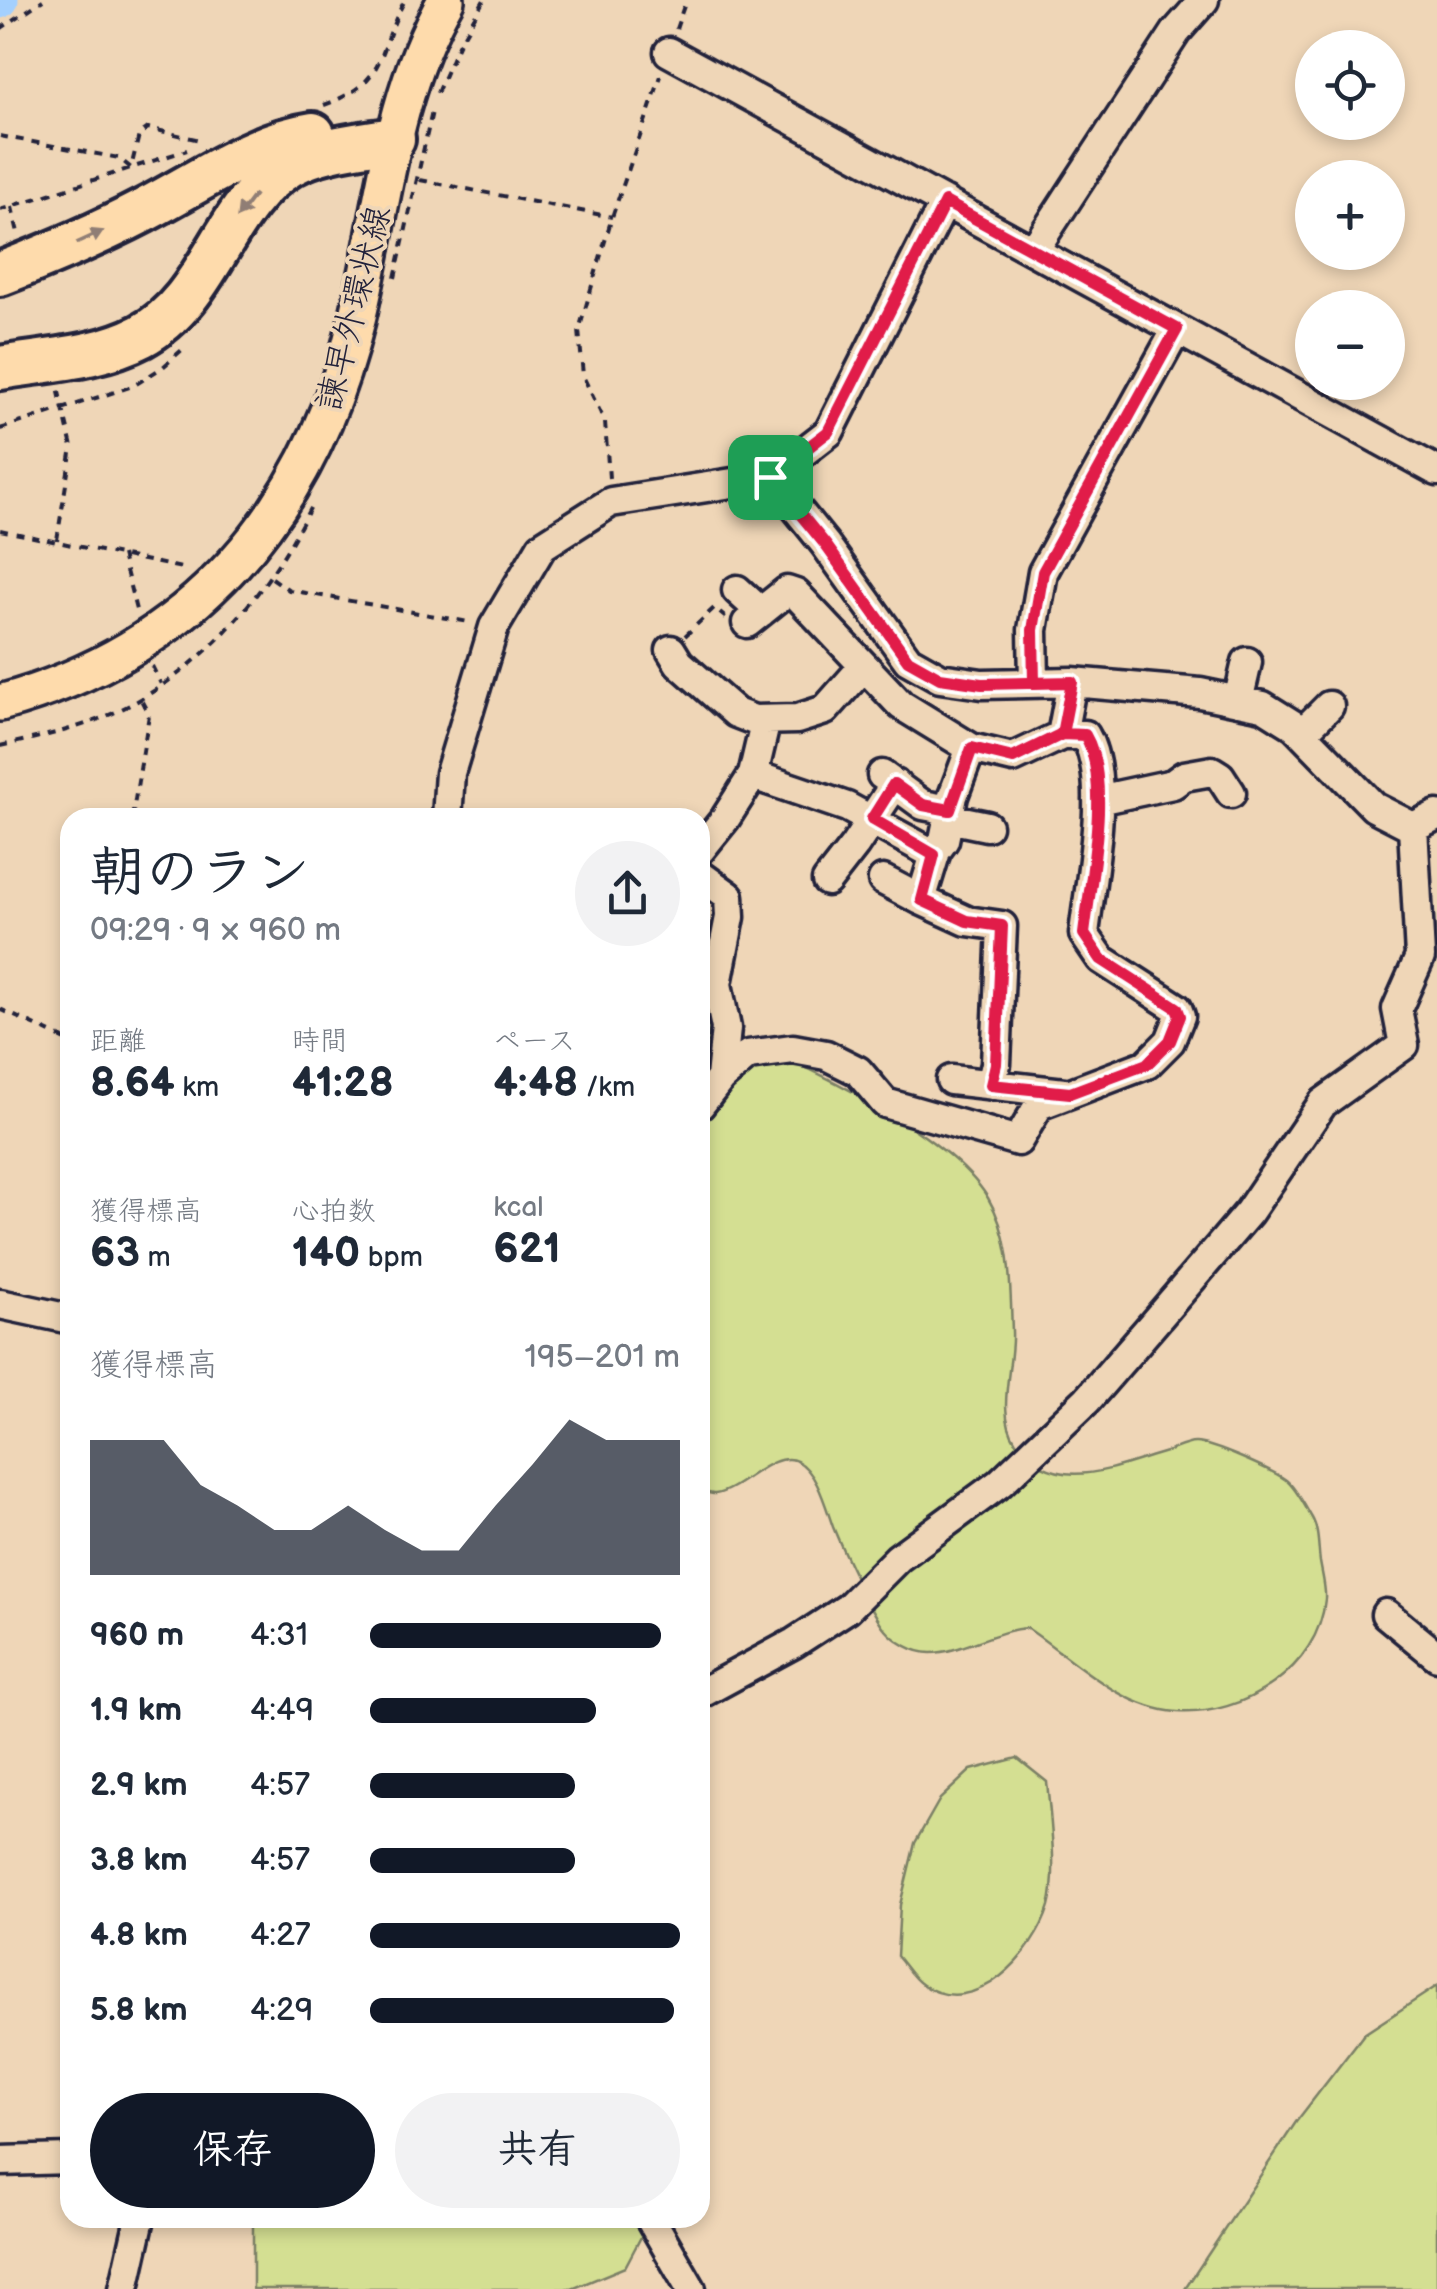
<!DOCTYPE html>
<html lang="ja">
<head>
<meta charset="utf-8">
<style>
	body { margin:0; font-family:"Balsamiq Sans","Klee One",sans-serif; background:#f2f2f3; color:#1f2937; height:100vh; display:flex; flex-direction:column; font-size:38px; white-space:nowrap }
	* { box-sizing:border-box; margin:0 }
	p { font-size:32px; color:#747a83 }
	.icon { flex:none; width:55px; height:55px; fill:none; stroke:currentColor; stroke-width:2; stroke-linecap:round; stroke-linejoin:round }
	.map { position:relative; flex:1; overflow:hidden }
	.side { position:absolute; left:60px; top:808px; width:650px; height:1420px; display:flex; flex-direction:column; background:#fff; border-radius:30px; box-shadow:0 5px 15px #0003 }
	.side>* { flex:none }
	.buttons { position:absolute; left:1295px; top:30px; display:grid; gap:20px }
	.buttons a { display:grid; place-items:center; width:110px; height:110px; border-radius:50%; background:#fff; box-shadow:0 5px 15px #0003; font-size:50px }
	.pin { position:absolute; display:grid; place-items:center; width:85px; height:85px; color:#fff; margin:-42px; border-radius:20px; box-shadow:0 5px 15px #0006 }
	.round { display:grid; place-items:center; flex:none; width:105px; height:105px; border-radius:52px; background:#f2f2f3 }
	.summary { display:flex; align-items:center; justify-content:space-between; height:170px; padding:0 30px }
	h1 { font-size:55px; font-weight:700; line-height:75px }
	.stats { display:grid; grid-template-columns:repeat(3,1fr); gap:15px; height:170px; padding:10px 30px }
	.stats div { display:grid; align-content:center }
	.stats b { font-size:42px; font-weight:700 }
	.stats small { font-size:28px; font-weight:400 }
	.stats p { font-size:28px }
	.chart { height:280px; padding:20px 30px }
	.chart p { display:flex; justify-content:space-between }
	.chart svg { width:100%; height:180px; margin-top:10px; fill:#111827; opacity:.7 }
	.button { display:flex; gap:20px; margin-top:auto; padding:20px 30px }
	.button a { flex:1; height:115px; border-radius:60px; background:#111827; color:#fff; font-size:40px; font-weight:700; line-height:115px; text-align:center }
	.button a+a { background:#f2f2f3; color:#1f2937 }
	ul { padding:0 30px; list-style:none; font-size:32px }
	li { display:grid; grid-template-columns:160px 120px 1fr; align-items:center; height:75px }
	li i { height:25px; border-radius:12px; background:#111827 }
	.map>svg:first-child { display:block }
	.green { fill:#d4df92; stroke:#7b8066; stroke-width:2.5 }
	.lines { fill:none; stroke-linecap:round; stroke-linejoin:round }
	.river { stroke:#a4d0fe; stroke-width:35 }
	.minor-casing { stroke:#22223b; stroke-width:35 }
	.major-casing { stroke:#22223b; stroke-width:42 }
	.highway-casing { stroke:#22223b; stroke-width:50 }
	.path { stroke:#22223b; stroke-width:4; stroke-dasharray:8 8; stroke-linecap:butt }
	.minor { stroke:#efd6b7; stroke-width:28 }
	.major { stroke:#fedbac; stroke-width:35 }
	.highway { stroke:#fedbac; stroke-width:42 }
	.oneway { fill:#907e74 }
	.route-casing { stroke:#fff; stroke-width:20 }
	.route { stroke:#e11d48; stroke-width:12 }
	.labels { text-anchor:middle; stroke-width:8; stroke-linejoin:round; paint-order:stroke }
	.street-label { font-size:35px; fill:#22223b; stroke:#efd6b7 }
</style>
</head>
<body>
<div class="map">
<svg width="1437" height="2289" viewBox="0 0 1437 2289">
	<rect width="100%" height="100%" fill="#efd6b7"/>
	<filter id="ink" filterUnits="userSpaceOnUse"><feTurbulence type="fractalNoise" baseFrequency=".01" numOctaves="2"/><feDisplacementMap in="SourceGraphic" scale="20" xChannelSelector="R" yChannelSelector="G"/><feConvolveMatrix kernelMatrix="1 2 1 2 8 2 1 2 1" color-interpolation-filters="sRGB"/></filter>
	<g filter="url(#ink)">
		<path class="green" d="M700,1024C777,1048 946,1129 988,1198C1012,1238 1010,1286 1012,1331C1014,1366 995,1411 1016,1442C1054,1497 1114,1467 1166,1452C1175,1449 1187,1443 1195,1443C1212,1443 1272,1470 1286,1480C1296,1488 1305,1506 1312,1518C1319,1530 1318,1548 1320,1562C1322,1574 1326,1588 1325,1599C1319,1668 1243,1717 1177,1712C1120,1708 1072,1658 1027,1628C996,1630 959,1653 931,1653C914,1653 896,1642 885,1629C871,1612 842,1549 833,1527C826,1508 817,1471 797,1461C773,1449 740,1491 715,1494C710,1494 705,1492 700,1491Z
			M1017,1758L1047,1782C1050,1816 1058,1873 1049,1906C1035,1953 976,2020 923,1985C913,1979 905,1965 897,1956L900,1905L915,1843L940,1799L971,1770Z
			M1437,1986V2289H1185L1296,2122L1364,2034Z
			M253,2218H651L625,2267L572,2289H253Z"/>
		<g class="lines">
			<path class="river" d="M0,1L1,0"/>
			<g class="minor-casing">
				<path id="minor" d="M669,52L1437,471
					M1034,250L1176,32L1204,0
					M771,477L825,544L908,660L940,678L982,684L1072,682L1200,693L1263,706L1295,726L1374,807L1413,827
					M737,590L761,612
					M747,623L787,591L796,594L901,705L971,748L1013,758L1062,735
					M671,650L679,663L736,713L754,720L797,719L825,710L864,666
					M1034,683L1033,630L1043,572L1177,329
					M1238,701L1247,662
					M1302,733L1329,706
					M753,775L766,720
					M882,775L923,805L950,810
					M1098,800L1173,784L1184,776L1212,771L1220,776L1231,793
					M447,818L450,773L494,627L542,546L611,502L771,477L829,432L945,202
					M948,818L987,826
					M1413,827L1437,815
					M700,850L725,819L753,775L847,807L935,855
					M700,875L729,896L730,917L717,984L726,1028L721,1078
					M883,880L921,900L936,851L944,840L953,796L971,748
					M827,881L855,845L895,784
					M921,900L967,921L1002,926L996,1064L991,1085
					M951,1080L1064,1093
					M700,1105L721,1078L748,1055L793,1049L826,1055L858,1071L885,1103L1018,1141L1039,1105L1147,1064L1170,1041L1180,1016L1177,1008L1101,959L1084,934C1090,881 1112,780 1085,735H1062L1072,682
					M0,1304L70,1319
					M1386,1614L1437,1656
					M700,1694L794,1643L848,1608L898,1558L1000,1483L1087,1400L1152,1325L1249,1212L1323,1103L1404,1045L1397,1009L1420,957L1413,827
					M0,2161L70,2159
					M650,2218L691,2289
					M124,2289L140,2218"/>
			</g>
			<g class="major-casing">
				<path id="major" d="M0,703C193,651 311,512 357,320C383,212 390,98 446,0"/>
			</g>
			<g class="highway-casing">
				<path id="highway" d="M0,274C49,255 97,235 143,211C198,183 252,143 313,134
					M0,368C46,360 99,358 141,336C212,298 222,205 290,165C320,148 359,145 393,139"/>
			</g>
			<path class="path" d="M0,29L43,0
				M676,29L686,0
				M437,93L458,45L484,0
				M324,105C390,81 376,52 405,0
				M0,136L119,158L131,168L139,135L148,128L204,141
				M420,180L612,217
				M12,207L19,237
				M0,210L187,150
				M395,278L433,107
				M0,429L133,386L163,367L184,348
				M609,478L605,422L583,376L579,330L612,217L661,76
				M0,530L182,568
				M57,540L72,447L58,388
				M122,555L137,614
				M272,578L289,590L469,622
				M685,636L714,608L726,618
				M152,666L161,684
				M0,746C35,738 71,731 104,717C198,678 267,595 311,506
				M132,818L149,715L140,698
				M0,1009L70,1042"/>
			<use href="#minor" class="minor"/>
			<use href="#major" class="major"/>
			<use href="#highway" class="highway"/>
		</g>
		<defs><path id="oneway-solid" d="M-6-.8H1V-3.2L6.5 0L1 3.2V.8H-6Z" transform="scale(2.5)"/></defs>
		<g class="oneway">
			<use href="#oneway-solid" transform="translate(246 206) rotate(127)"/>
			<use href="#oneway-solid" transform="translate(90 237) rotate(-25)"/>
		</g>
	</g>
	<g class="lines" filter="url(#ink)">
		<g class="route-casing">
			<path id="route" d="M770,477L825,544L908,660L940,678L982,684L1072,682L1062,734L1013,758L972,748L950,810L923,805L894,784L872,819L934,855L922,900L967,921L1002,926L996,1064L991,1085L1070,1093L1147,1064L1170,1041L1180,1016L1177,1008L1101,959L1084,934C1090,882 1112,780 1085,735L1062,734L1072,682L1034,683L1033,630L1043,572L1177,329L945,202L828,432L770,477"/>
		</g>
		<use href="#route" class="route"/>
	</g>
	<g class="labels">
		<g class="street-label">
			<text transform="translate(353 308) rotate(-76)" y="12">諫早外環状線</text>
		</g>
	</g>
</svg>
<div class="buttons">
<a><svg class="icon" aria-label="locate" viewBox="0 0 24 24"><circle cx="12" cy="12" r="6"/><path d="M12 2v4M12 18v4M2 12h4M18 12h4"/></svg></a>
<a>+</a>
<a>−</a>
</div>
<div class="pin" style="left:770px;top:477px;background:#1e9e55"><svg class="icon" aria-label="arrive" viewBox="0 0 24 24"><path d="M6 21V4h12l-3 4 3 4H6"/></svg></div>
<section class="side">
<div class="summary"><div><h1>朝のラン</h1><p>09:29 · 9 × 960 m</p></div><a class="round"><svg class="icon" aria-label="share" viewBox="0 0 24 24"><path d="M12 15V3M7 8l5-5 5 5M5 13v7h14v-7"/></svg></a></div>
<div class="stats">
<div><p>距離</p><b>8.64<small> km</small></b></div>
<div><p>時間</p><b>41:28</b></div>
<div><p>ペース</p><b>4:48<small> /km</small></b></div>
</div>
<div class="stats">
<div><p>獲得標高</p><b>63<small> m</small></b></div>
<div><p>心拍数</p><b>140<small> bpm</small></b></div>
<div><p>kcal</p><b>621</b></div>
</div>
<div class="chart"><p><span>獲得標高</span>195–201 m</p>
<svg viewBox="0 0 160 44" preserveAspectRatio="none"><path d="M0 44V11L10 11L20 11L30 22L40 27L50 33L60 33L70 27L80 33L90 38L100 38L110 27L120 17L130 6L140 11L150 11L160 11V44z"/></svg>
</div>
<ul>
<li><b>960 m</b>4:31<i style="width:94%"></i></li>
<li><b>1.9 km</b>4:49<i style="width:73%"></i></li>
<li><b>2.9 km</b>4:57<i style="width:66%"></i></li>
<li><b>3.8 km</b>4:57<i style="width:66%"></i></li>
<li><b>4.8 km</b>4:27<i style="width:100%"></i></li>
<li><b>5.8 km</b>4:29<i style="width:98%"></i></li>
</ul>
<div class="button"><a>保存</a><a>共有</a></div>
</section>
</div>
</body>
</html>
